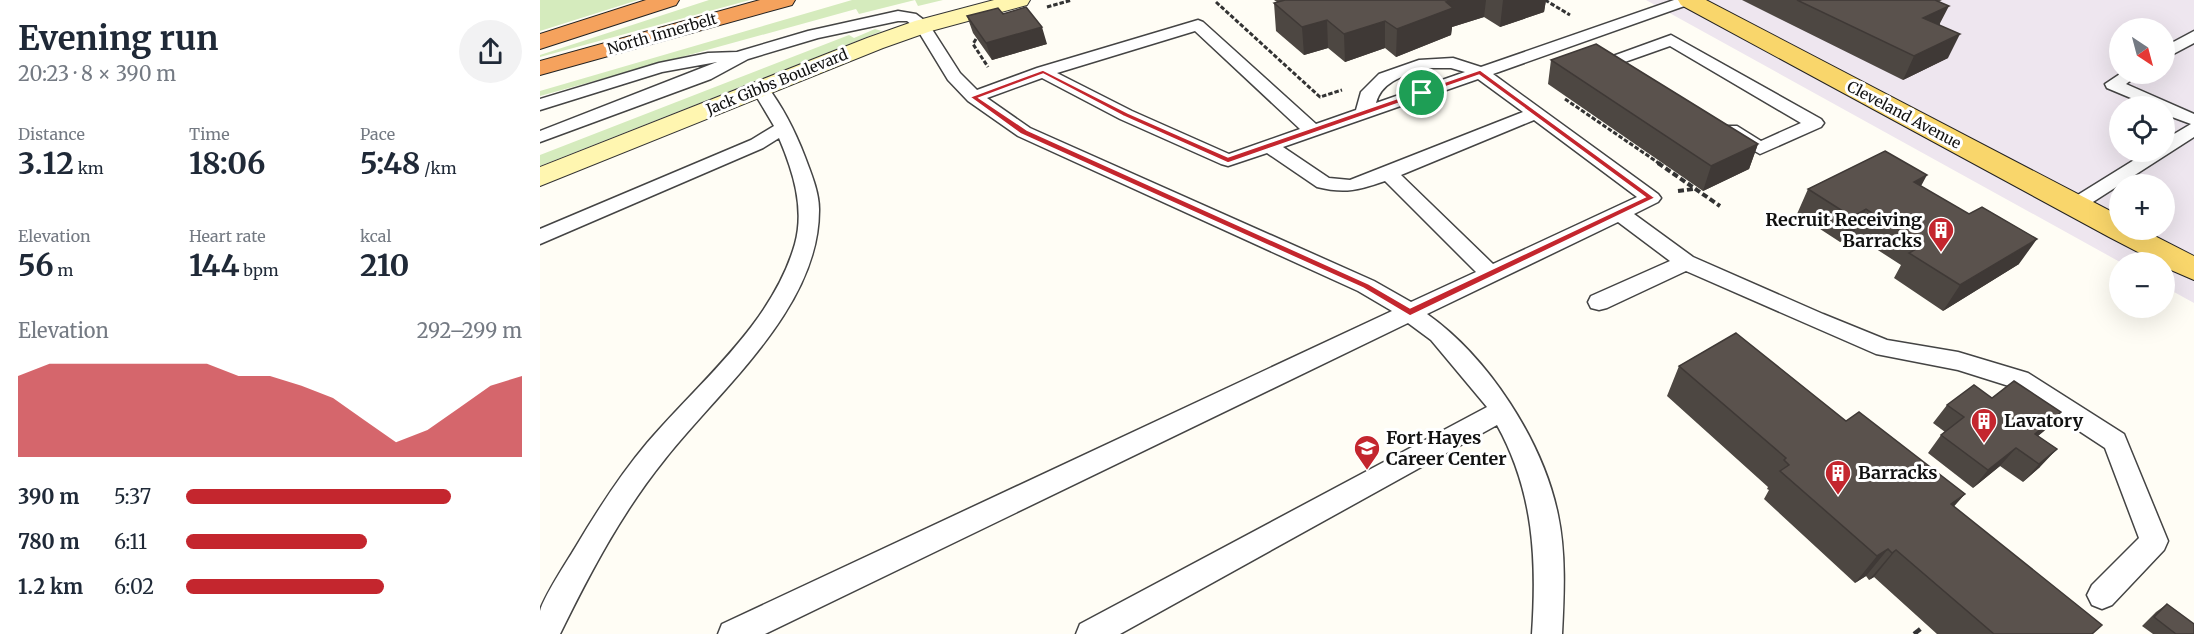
<!DOCTYPE html>
<html lang="en">
<head>
<meta charset="utf-8">
<style>
	body { margin:0; font-family:Merriweather,serif; background:#f2f2f3; color:#1f2937; height:100vh; display:flex; flex-direction:column; font-size:22px; white-space:nowrap }
	* { box-sizing:border-box; margin:0 }
	p { font-size:20px; color:#747a83 }
	.icon { flex:none; width:33px; height:33px; fill:none; stroke:currentColor; stroke-width:2; stroke-linecap:round; stroke-linejoin:round }
	.map { position:relative; flex:1; overflow:hidden }
	.sheet { display:flex; flex-direction:column; background:#fff; width:540px }
	.sheet>* { flex:none }
	.needle { width:39px; rotate:144deg }
	.controls { position:absolute; left:1569px; top:18px; display:grid; gap:12px }
	.controls a { display:grid; place-items:center; width:66px; height:66px; border-radius:50%; background:#fff; box-shadow:0 6px 24px #0002; font-size:30px }
	.pin { position:absolute; display:grid; place-items:center; width:51px; height:51px; color:#fff; margin:-26px; border:3px solid #fff; border-radius:50%; box-shadow:0 2px 6px #0007 }
	.round { display:grid; place-items:center; flex:none; width:63px; height:63px; border-radius:32px; background:#f2f2f3 }
	.overview { display:flex; align-items:center; justify-content:space-between; height:102px; padding:0 18px }
	h1 { font-size:33px; font-weight:700; line-height:45px }
	.figures { display:grid; grid-template-columns:repeat(3,1fr); gap:9px; height:102px; padding:6px 18px }
	.figures div { display:grid; align-content:center }
	.figures b { font-size:30px; font-weight:700 }
	.figures small { font-size:16px; font-weight:400 }
	.figures p { font-size:16px }
	.chart { height:168px; padding:12px 18px }
	.chart p { display:flex; justify-content:space-between }
	.chart svg { width:100%; height:108px; margin-top:6px; fill:#c4262e; opacity:.7 }
	ul { padding:0 18px; list-style:none; font-size:20px }
	li { display:grid; grid-template-columns:96px 72px 1fr; align-items:center; height:45px }
	li i { height:15px; border-radius:8px; background:#c4262e }
	main { display:flex; flex:1; min-height:0 }
	.map>svg:first-child { display:block }
	.industrial { fill:#eee6ef; fill-rule:evenodd }
	.green { fill:#d5ebbd }
	.lines { fill:none; stroke-linecap:round; stroke-linejoin:round }
	.lane-casing { stroke:#444; stroke-width:3 }
	.secondary-casing { stroke:#333; stroke-width:2 }
	.primary-casing { stroke:#222; stroke-width:2 }
	.highway-casing { stroke:#222; stroke-width:2 }
	.path-far2 { stroke:#333; stroke-width:3; stroke-dasharray:4.5 2; stroke-linecap:butt }
	.path-far1 { stroke:#333; stroke-width:4; stroke-dasharray:6 3; stroke-linecap:butt }
	.path { stroke:#333; stroke-width:4.5; stroke-dasharray:8 4; stroke-linecap:butt }
	.lane { fill:#fff; fill-rule:evenodd }
	.secondary { fill:#fff6b0; fill-rule:evenodd }
	.primary { fill:#f9d66b; fill-rule:evenodd }
	.highway { fill:#f5a25d; fill-rule:evenodd }
	.wall { fill:#4d4742 }
	.shaded-wall { fill:#3f3936 }
	.building { fill:#5a524d; stroke:#3f3936; stroke-width:1.5 }
	.route { fill:#c4262e; stroke:#fff; stroke-width:1.5; fill-rule:evenodd }
	.labels { text-anchor:middle; stroke-width:6; stroke-linejoin:round; paint-order:stroke }
	.far-street-label { font-size:15px; fill:#111; stroke:#fff }
	.poi-label { font-size:18px; font-weight:bold; fill:#111; stroke:#fff; text-anchor:start }
</style>
</head>
<body>
<main>
<section class="sheet">
<div class="overview"><div><h1>Evening run</h1><p>20:23 · 8 × 390 m</p></div><a class="round"><svg class="icon" aria-label="share" viewBox="0 0 24 24"><path d="M12 15V3M7 8l5-5 5 5M5 13v7h14v-7"/></svg></a></div>
<div class="figures">
<div><p>Distance</p><b>3.12<small> km</small></b></div>
<div><p>Time</p><b>18:06</b></div>
<div><p>Pace</p><b>5:48<small> /km</small></b></div>
</div>
<div class="figures">
<div><p>Elevation</p><b>56<small> m</small></b></div>
<div><p>Heart rate</p><b>144<small> bpm</small></b></div>
<div><p>kcal</p><b>210</b></div>
</div>
<div class="chart"><p><span>Elevation</span>292–299 m</p>
<svg viewBox="0 0 160 44" preserveAspectRatio="none"><path d="M0 44V11L10 6L20 6L30 6L40 6L50 6L60 6L70 11L80 11L90 15L100 20L110 29L120 38L130 33L140 24L150 15L160 11V44z"/></svg>
</div>
<ul>
<li><b>390 m</b>5:37<i style="width:79%"></i></li>
<li><b>780 m</b>6:11<i style="width:54%"></i></li>
<li><b>1.2 km</b>6:02<i style="width:59%"></i></li>
</ul>
</section>
<div class="map">
<svg width="1654" height="634" viewBox="0 0 1654 634">
	<rect width="100%" height="100%" fill="#fffdf5"/>
	<path class="industrial" d="M1106,0H1654V303L1625,287L1624,262H1580ZM1580,28H1624V74H1580ZM1580,106H1624V152H1580ZM1580,184H1624V230H1580Z"/>
	<path class="green" d="M0,0H98L0,31Z
		M169,0H210L0,57V55Z
		M312,0H403L378,6L375,0L319,14L316,9L0,96V91Z
		M335,29L342,31L0,166V155L309,35L314,38Z"/>
	<g class="lines">
		<g class="lane-casing">
			<path id="lane" d="M1134,0H1155L1153,3L953,74L1118,194L1121,198L1118,202L1094,214L1153,257L1283,314L1347,340L1418,352L1488,373L1584,434L1628,541L1624,550L1572,605L1562,609L1552,605L1547,595L1552,585L1599,538L1565,448L1472,387L1418,370L1336,354L1146,271L1067,308L1059,310L1051,308L1048,302L1051,296L1130,261L1078,222L887,314C948,357 1003,441 1018,515C1026,553 1024,595 1022,634H992C997,560 994,492 957,425L580,634H536L540,624L947,407L891,340L868,323L225,634H178L182,624L852,311L818,291L478,136L428,101L408,80L377,29L367,21H358L278,38L208,59L171,79L0,142V131L177,62L122,72L0,110V99L119,63L168,53L197,52L268,31L358,11L376,14L388,23L420,73L437,90L497,68L658,20L663,22L776,124L816,110L821,92L839,74L879,60L913,58L941,67ZM655,31L760,129L689,154L592,111L517,73ZM887,68H911L925,72L836,103C842,80 867,75 887,68ZM502,78L580,119L681,164L688,166L727,153L777,187C805,194 819,190 845,181L936,272L871,302L834,281L490,128L447,98ZM938,79L983,112L810,180L789,178L743,147ZM994,120L1097,197L953,264L861,175Z
				M1654,31V43L1624,59V47Z
				M1131,35L1281,119L1284,123L1281,127L1220,154L1185,134L1182,130L1185,126H1197L1221,141L1261,123L1130,46L1079,64L1071,59L1073,56Z
				M1580,74H1599L1586,84L1654,114V137L1542,209H1528L1525,205L1528,201L1607,152H1624V140L1651,124L1624,114V106H1610L1567,88L1565,84Z
				M220,84L226,85C243,107 255,131 265,157C271,173 279,192 279,209C280,307 181,388 125,459C82,512 50,573 20,634H0C0,627 0,618 0,611C4,596 26,563 35,548C57,511 80,475 107,443C160,381 232,324 255,244C265,208 253,171 239,138L223,148L0,244V229L211,140L234,126L212,89Z"/>
		</g>
		<g class="secondary-casing">
			<path id="secondary" d="M454,0H490L487,5L391,31L343,48L0,186V167L327,38L375,21Z"/>
		</g>
		<g class="primary-casing">
			<path id="primary" d="M1138,0H1166L1580,216V230H1603L1654,256V280L1624,267V262H1617L1569,237L1141,5Z"/>
		</g>
		<g class="highway-casing">
			<path id="highway" d="M106,0H139L136,5L0,49V34Z
				M220,0H255L252,5L0,75V61Z"/>
		</g>
		<path class="path-far2" d="M1005,0L1030,15
			M676,2L780,97L802,90
			M507,7L532,0
			M436,39L433,44L448,67
			M1025,99L1120,164"/>
		<path class="path-far1" d="M1118,163L1180,206
			M1138,191L1154,189"/>
		<path class="path" d="M1374,634L1383,627"/>
		<use href="#lane" class="lane"/>
		<use href="#secondary" class="secondary"/>
		<use href="#primary" class="primary"/>
		<use href="#highway" class="highway"/>
	</g>
	<path class="wall" d="M734,0H1006L1004,12L960,27L944,17L912,27L911,35L856,57L845,48L805,62L788,48L764,55L736,31L734,3L737,2Z
		M1202,0H1402L1398,2L1400,25L1408,58L1363,80Z
		M463,14L507,44L452,60L433,33L427,16Z
		M1011,60L1218,144L1209,169L1163,191L1008,84Z
		M1381,186L1479,264L1403,311L1354,278L1361,265L1313,234L1300,242L1257,214L1268,189Z
		M1139,366L1306,421L1425,494L1413,507L1552,634H1397L1334,577L1329,580L1326,576L1315,583L1224,499L1229,490L1227,489L1228,487L1127,396Z
		M1452,398L1521,412L1504,431L1498,436L1500,467L1483,482L1460,466L1433,488L1388,453L1401,435L1405,432L1393,423L1407,405Z
		M1627,604L1654,634H1613L1602,626L1616,612Z"/>
	<path class="shaded-wall" d="M914,0H946L944,17L912,27L911,35L856,57L857,29L906,2Z
		M963,0H1006L1004,12L960,27Z
		M1409,6L1397,29L1383,18Z
		M787,20L788,48L764,55L762,27Z
		M845,21V48L805,62L804,34Z
		M502,27L507,44L452,60L446,43Z
		M1420,34L1408,58L1363,80L1374,56Z
		M1218,144L1209,169L1163,191L1171,166Z
		M1387,175L1373,201L1374,182Z
		M1326,209L1313,234L1300,242L1312,217Z
		M1497,239L1479,264L1403,311L1420,285Z
		M1521,412L1504,431L1478,452L1495,434Z
		M1476,448L1460,466L1433,488L1448,470Z
		M1517,449L1500,467L1483,482L1499,464Z
		M1425,494L1400,522L1411,504Z
		M1348,549L1326,576L1315,583L1337,556Z
		M1356,550L1334,577L1329,580L1352,553Z"/>
	<path class="building" d="M745,0H914L906,2L913,8L857,29L845,21L804,34L787,20L762,27L734,3Z
		M1257,0H1395L1409,6L1383,18L1420,34L1374,56Z
		M486,7L502,27L446,43L427,16L458,8L463,14Z
		M1056,44L1218,144L1171,166L1011,60Z
		M1345,151L1387,175L1374,182L1429,214L1442,207L1497,239L1420,285L1369,253L1383,245L1326,209L1312,217L1268,189Z
		M1196,333L1306,421L1319,412L1425,494L1411,504L1562,625L1552,634H1454L1356,550L1352,553L1348,549L1337,556L1240,471L1249,465L1244,460L1246,458L1139,366Z
		M1474,381L1521,412L1495,434L1517,449L1499,464L1476,448L1448,470L1401,435L1424,417L1407,405L1434,385L1452,398Z
		M1627,604L1654,624V634H1636L1614,617Z"/>
	<path class="route" d="M503,70L588,113L688,157L940,70L1115,198L870,316L823,288L481,134L430,97ZM503,74L583,116L688,163L939,75L1105,197L870,308L829,284L487,130L439,98Z"/>
	<defs>
		<g id="building-pin" transform="scale(1.35)"><path d="M0 17L-7.5 6A9.5 9.5 0 1 1 7.5 6Z" fill="#c4262e" stroke="#fff"/><path d="M-4-6H4V6H1V3H-1V6H-4ZM-2.5-4.3h1.7v1.8h-1.7ZM.8-4.3h1.7v1.8H.8ZM-2.5-1h1.7V.8h-1.7ZM.8-1h1.7V.8H.8Z" fill="#fff"/></g>
		<g id="school-pin" transform="scale(1.35)"><path d="M0 17L-7.5 6A9.5 9.5 0 1 1 7.5 6Z" fill="#c4262e" stroke="#fff"/><path d="M0-5L7-2L0 1L-7-2ZM-4 1L0 2.5L4 1V4Q0 6-4 4Z" fill="#fff"/></g>
	</defs>
	<g fill-rule="evenodd">
		<use href="#building-pin" x="1401" y="230"/>
		<use href="#building-pin" x="1444" y="421"/>
		<use href="#school-pin" x="827" y="448"/>
		<use href="#building-pin" x="1298" y="473"/>
	</g>
	<g class="labels">
		<g class="far-street-label">
			<text transform="translate(122 34) rotate(-16)" y="5">North Innerbelt</text>
			<text transform="translate(237 82) rotate(-22)" y="5">Jack Gibbs Boulevard</text>
			<text transform="translate(1364 115) rotate(28)" y="5">Cleveland Avenue</text>
		</g>
		<g class="poi-label">
			<text x="1382" y="226" text-anchor="end">Recruit Receiving<tspan x="1382" dy="21">Barracks</tspan></text>
			<text x="1464" y="427">Lavatory</text>
			<text x="846" y="444">Fort Hayes<tspan x="846" dy="21">Career Center</tspan></text>
			<text x="1318" y="479">Barracks</text>
		</g>
	</g>
</svg>
<div class="controls">
<a><svg class="needle" viewBox="-14 -14 28 28"><path d="M0-13l5 13h-10z" fill="#e53935"/><path d="M0 13l5-13h-10z" fill="#747a83"/></svg></a>
<a><svg class="icon" aria-label="locate" viewBox="0 0 24 24"><circle cx="12" cy="12" r="6"/><path d="M12 2v4M12 18v4M2 12h4M18 12h4"/></svg></a>
<a>+</a>
<a>−</a>
</div>
<div class="pin" style="left:882px;top:93px;background:#1e9e55"><svg class="icon" aria-label="arrive" viewBox="0 0 24 24"><path d="M6 21V4h12l-3 4 3 4H6"/></svg></div>
</div>
</main>
</body>
</html>
